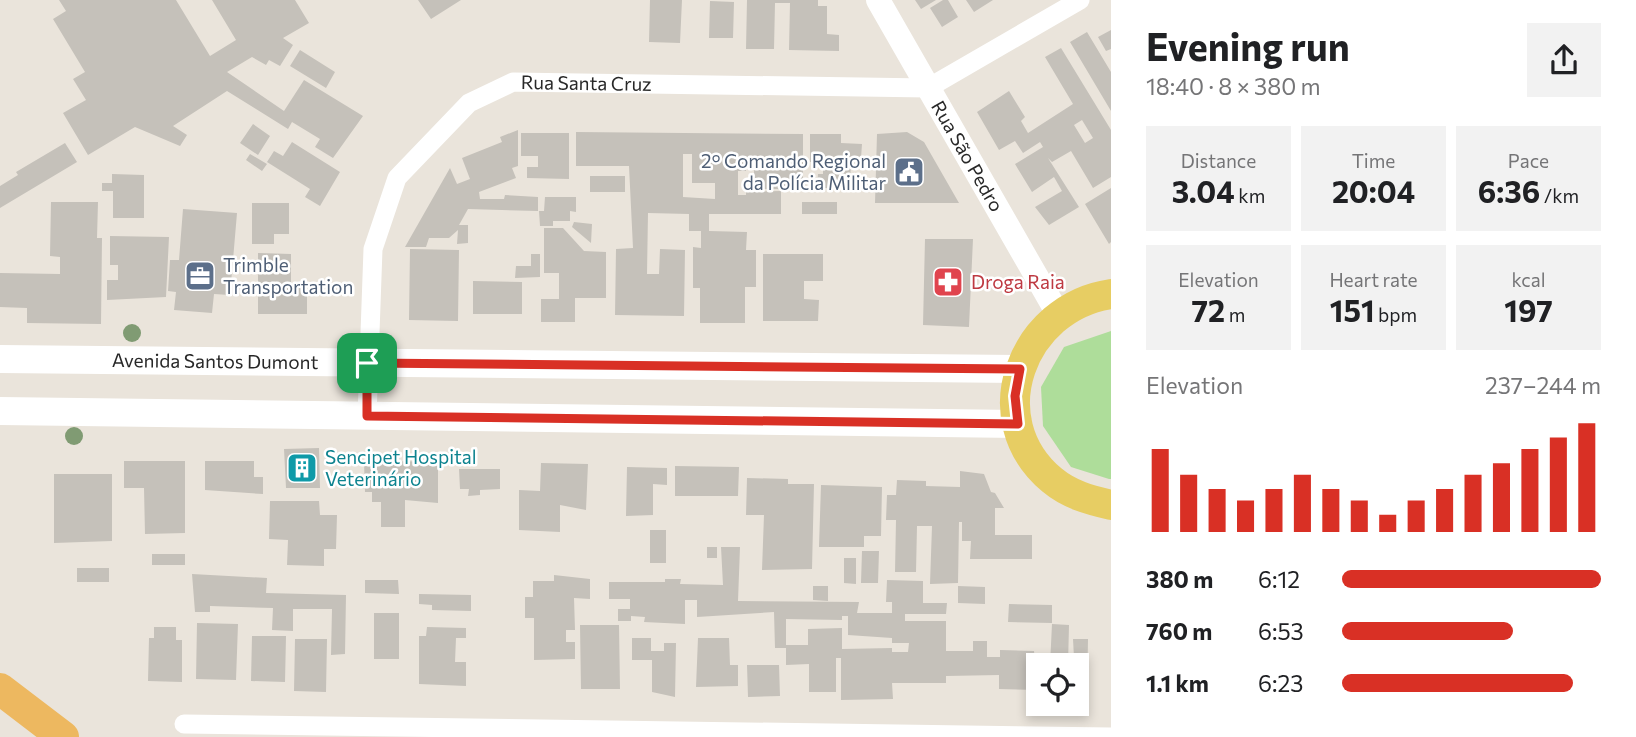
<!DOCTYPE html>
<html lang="en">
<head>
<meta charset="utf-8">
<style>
	body { margin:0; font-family:Commissioner,sans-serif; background:#f2f2f2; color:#202124; height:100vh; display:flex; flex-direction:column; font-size:26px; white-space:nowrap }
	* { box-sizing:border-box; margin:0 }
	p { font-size:23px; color:#757577 }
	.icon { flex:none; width:38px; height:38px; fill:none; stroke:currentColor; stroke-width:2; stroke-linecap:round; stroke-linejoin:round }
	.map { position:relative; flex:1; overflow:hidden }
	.sheet { display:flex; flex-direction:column; background:#fff; width:525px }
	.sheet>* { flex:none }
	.buttons { position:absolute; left:1026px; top:653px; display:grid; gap:14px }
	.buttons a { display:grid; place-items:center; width:63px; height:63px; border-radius:0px; background:#fff; box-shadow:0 4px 10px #0003; font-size:35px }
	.pin { position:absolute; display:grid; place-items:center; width:60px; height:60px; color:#fff; margin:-30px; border-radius:14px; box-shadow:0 4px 10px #0006 }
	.round { display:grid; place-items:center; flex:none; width:74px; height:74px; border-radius:0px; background:#f2f2f2 }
	.headline { display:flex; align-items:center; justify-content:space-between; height:119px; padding:0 35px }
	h1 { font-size:38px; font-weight:700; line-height:52px }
	.metrics { display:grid; grid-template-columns:repeat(3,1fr); gap:10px; height:119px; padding:7px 35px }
	.metrics div { display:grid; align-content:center; border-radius:0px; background:#f2f2f2; text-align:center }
	.metrics b { font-size:30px; font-weight:700 }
	.metrics small { font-size:19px; font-weight:400 }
	.metrics p { font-size:19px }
	.chart { height:196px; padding:14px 35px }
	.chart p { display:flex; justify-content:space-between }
	.chart svg { width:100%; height:126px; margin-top:7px; stroke:#d93025; stroke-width:6 }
	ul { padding:0 35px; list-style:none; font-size:23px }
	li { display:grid; grid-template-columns:112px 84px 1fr; align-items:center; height:52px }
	li i { height:18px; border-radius:9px; background:#d93025 }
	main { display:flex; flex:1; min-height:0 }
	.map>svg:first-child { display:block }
	.green { fill:#aedd9a }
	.building { fill:#c5c1ba; fill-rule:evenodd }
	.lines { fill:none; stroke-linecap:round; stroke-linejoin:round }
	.minor { stroke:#fff; stroke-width:19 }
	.tertiary { stroke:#fff; stroke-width:24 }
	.secondary { stroke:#fff; stroke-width:28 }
	.primary { stroke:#e7cd63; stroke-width:30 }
	.trunk { stroke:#edb860; stroke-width:32 }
	.tree { fill:#809b73 }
	.route-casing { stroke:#fff; stroke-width:14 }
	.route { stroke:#d93025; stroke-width:9 }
	.labels { text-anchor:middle; stroke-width:5; stroke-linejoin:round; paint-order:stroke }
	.street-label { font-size:19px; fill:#282828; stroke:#fff }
	.service-label { font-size:19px; fill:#4e5e75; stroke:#fff; text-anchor:end }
	.health-label { font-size:19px; fill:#be3a42; stroke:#fff; text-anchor:start }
	.culture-label { font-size:19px; fill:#0d838f; stroke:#fff; text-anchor:start }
</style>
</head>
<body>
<main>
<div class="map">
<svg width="1111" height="737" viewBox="0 0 1111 737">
	<rect width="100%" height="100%" fill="#eae4db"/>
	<path class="green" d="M1111,331V479H1109L1071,467L1043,426L1041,387L1064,347Z"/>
	<path class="building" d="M59,0H176L210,56L236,40L212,0H295L309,23L283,38L293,45L280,66L269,60L266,65L252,57L227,72L284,111L304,80L363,116L333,158L315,147L320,139L292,122L288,129L227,91L173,126L187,135L180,146L135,127L88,155L63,113L86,100L73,79L85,72L53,19L66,11Z
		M418,0H461L431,19Z
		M650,0H682L680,43L649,42Z
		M747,0H818V6H827V34L839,35V51L789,50L790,3H775L774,49H746Z
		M915,0H936L921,9Z
		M943,0H948L958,17L942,27L930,8Z
		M966,0H993L974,12Z
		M710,1L734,2L733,38H709Z
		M1111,30V49L1106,51L1098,37Z
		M1087,32L1111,72V111L1070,42Z
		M1061,48L1111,130V177L1093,188L1071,151L1052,162L1048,158L1079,207L1049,225L1035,207L1062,191L1054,177L1032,192L1015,164L1043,147L1040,142L1023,153L1015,141L999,150L977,112L1009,91L1025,117L1021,121L1028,133L1073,104L1045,57ZM1082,120L1093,138L1085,143L1074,125Z
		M300,50L335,72L326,88L290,66Z
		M253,124L270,136L258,155L240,143Z
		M518,130V166L512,168L516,178L479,192L480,199H504L505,195L538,197V211L468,209L459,225H468V243L457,244L458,230L449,238H429L426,247H405L450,168L457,184L470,179L462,158L502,142L500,137Z
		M576,132L803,134V189H754V159H746V171H738V195H746V192L781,191V214H709V231L747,232L746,250H756V287H745V323H700V288H693V247L701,248V231H689V214L648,213L647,274H659L660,249L685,250L684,316L615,315L616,249L633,248L629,166H576ZM683,154H692V183H715V199L683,197Z
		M907,132L924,142L959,203H875L877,134Z
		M521,133H569V179L527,178V167H538V156H521Z
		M810,134H841V143L862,144L861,158L851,157L850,188H817L818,174H823V162H810Z
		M292,142L340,172L320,206L305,197L310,189L267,162L274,151L283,156Z
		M65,143L77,162L0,208V186L18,175L16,172Z
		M250,154L267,164L262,171L246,160Z
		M112,174L144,175V218H113V191H102V183H112Z
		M590,176H625V192H590Z
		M1111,188V242L1109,244L1085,204Z
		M545,197H576V212L570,211V221H553V226H540L539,211H544Z
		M51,202H98L97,238H102L101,324L27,323V308L0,307V273L60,274V257L50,256Z
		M802,202H837V214H802Z
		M252,203H289V234H274V244H252Z
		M183,209L237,213L230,295L214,294L212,313L174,310L176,292L168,291L170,260H179Z
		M574,222L592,224L591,243L572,227Z
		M544,228H563L584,251L606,252V298H575V322H541V299H559V273H544Z
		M110,236L169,237L166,297L107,300V280H118V265H110Z
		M925,239H973L969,327L923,325Z
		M410,249L459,250L458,321L409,320Z
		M258,253L291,254V288H307V314H258Z
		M531,254H540V277L515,278L516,266H531Z
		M763,254H823V281H804V299L819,300L818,321H763Z
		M473,281L522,282V314H473Z
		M319,448L320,488H286L284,449Z
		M124,461H185V533L145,534L144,488H124Z
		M205,461H254V477H263V494L205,490Z
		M438,461V503L405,500V527H381V502H372V492H365L364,462Z
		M541,463L588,464L586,510L560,505V532L519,530V490L540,491Z
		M675,466L739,467L738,496H675Z
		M627,467L667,468V485L653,484V515L626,516Z
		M459,469H500V489L480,490V495L468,496L469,489H460Z
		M960,471L984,474L991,492L995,493L1004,508H995V535H1032V559H970L971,541H962V522H959L958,583L930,584L932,526H917L916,572H895L896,520H886L887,495H896L897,480L926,481V486L960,487Z
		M54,474H112V541L54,543Z
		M747,478L788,479V484H814L812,569L762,570L764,515H746Z
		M821,485L882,487L881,536H864V547H819Z
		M270,501H319L320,515H337L336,549H324V566L287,565L288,540L269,539Z
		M650,530H666V563H650Z
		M707,547H717V558H707Z
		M721,547H740L738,601L859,602L857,613H892V602H886L887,580L923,581V603H947L946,614H905V621H946V651H973V641H987V657H1000V650L1034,651L1038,690L999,689V675L946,676V683H892L893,699L841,700V658H836V692H809V664L786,665V648H775L774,612L697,617V600H685V624L644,622L645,617L631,616V621H618V609H630V599H609V582H665V579H681L680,584L723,585ZM842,616H848V635L892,638V643H909L908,652H892V648L842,649V628L808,629V645H786V619L842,620Z
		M862,551H879L878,583H861Z
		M152,554H185V565H152Z
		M844,558H856V584L844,583Z
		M77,568H109V582H77Z
		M192,574L267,578L266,593L346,595L345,654L331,655L332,609H293V631L272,630L273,608L210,606V612H195Z
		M554,575L590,579V599L574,598L575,630H566V642H575V659L534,660V618H525V597H533V581H554Z
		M365,580H398L399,594L365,593Z
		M813,586H828V601L813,600Z
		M958,586L985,587V604L958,603Z
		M419,594L471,595V611L432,610V605L419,604Z
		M1009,604L1052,605V623L1008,622Z
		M374,613H399V659H374Z
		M197,623L238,624L236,680L196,679Z
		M1052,624L1069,625L1068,665H1050Z
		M580,625H619L620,689H581Z
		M154,627H176V640H182V682L148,681L149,638H154Z
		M427,627L466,628V638H456L455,662H466V686L419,684V636H426Z
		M252,636H286L285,682L251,681Z
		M632,638H651V651H664V643H676L675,697L652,692V660H632Z
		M698,638H729L730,665H738V686L696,687Z
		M295,639H327L326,692L294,691Z
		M1073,639H1088L1087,695H1076Z
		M747,665H779L780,696L748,697Z"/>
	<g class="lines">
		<g class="minor">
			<path id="s1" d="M367,417L373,249L397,178L469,103L513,82L928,88L1080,0"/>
			<path d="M184,724L1111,737"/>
		</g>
		<path class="tertiary" id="s2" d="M878,0L1058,314"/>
		<g class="secondary">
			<path id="s3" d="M0,359L1020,369"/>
			<path d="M0,411L1018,424"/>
		</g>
		<path class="primary" d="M1111,294C1022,307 979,419 1052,480C1070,495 1090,500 1111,505"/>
		<path class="trunk" d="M0,689L63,737"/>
	</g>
	<g class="tree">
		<circle cx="132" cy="333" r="9"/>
		<circle cx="74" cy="436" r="9"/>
	</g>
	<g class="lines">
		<g class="route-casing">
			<path id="route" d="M367,363L1020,369L1015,396L1018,424L367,416Z"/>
		</g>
		<use href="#route" class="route"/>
	</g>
	<defs>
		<g id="civic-square" transform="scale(1.575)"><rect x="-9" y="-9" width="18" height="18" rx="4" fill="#5c6f8a" stroke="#fff"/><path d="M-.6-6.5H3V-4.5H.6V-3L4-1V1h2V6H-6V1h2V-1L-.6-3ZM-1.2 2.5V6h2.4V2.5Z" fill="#fff"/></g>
		<g id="office-square" transform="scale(1.575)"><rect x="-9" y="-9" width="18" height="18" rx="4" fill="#5c6f8a" stroke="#fff"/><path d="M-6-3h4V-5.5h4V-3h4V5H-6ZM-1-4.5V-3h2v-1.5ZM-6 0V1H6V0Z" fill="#fff"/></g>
		<g id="pharmacy-square" transform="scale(1.575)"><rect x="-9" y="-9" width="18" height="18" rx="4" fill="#e0444e" stroke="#fff"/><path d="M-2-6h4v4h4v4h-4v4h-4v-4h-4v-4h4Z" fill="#fff"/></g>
		<g id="building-square" transform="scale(1.575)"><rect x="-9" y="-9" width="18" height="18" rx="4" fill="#0f9aa8" stroke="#fff"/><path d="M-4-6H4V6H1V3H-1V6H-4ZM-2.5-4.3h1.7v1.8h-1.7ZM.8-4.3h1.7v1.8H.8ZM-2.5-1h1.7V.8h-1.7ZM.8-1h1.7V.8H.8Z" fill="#fff"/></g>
	</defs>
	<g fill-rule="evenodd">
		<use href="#civic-square" x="909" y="172"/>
		<use href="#office-square" x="200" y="276"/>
		<use href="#pharmacy-square" x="948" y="282"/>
		<use href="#building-square" x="302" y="468"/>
	</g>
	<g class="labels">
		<g class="street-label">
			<text dy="7" stroke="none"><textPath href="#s1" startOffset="469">Rua Santa Cruz</textPath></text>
			<text dy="7" stroke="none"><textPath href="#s2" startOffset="180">Rua São Pedro</textPath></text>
			<text dy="7" stroke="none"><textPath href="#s3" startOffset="215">Avenida Santos Dumont</textPath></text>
		</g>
		<g class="service-label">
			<text x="886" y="168">2º Comando Regional<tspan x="886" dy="22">da Polícia Militar</tspan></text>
			<text x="223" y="272" text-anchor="start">Trimble<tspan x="223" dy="22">Transportation</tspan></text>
		</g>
		<g class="health-label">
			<text x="971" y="289">Droga Raia</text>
		</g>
		<g class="culture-label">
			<text x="325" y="464">Sencipet Hospital<tspan x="325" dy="22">Veterinário</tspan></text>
		</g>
	</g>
</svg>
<div class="buttons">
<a><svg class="icon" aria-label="locate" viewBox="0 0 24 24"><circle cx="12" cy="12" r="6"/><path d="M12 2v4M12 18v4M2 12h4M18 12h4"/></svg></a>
</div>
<div class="pin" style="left:367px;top:363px;background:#1e9e55"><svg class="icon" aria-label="arrive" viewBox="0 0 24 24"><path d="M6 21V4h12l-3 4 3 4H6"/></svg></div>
</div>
<section class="sheet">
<div class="headline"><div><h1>Evening run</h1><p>18:40 · 8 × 380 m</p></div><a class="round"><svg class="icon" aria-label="share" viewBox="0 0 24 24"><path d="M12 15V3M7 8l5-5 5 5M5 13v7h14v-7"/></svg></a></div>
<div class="metrics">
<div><p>Distance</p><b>3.04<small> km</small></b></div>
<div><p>Time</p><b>20:04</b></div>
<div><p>Pace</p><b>6:36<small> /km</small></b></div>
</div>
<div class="metrics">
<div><p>Elevation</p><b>72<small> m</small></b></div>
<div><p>Heart rate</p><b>151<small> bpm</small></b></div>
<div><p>kcal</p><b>197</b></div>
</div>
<div class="chart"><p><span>Elevation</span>237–244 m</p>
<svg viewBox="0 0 160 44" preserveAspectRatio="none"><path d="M5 44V15M15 44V24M25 44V29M35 44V33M45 44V29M55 44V24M65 44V29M75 44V33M85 44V38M95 44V33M105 44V29M115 44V24M125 44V20M135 44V15M145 44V11M155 44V6"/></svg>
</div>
<ul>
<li><b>380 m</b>6:12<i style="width:100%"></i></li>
<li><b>760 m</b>6:53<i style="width:66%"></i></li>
<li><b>1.1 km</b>6:23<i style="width:89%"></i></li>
</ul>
</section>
</main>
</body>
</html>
